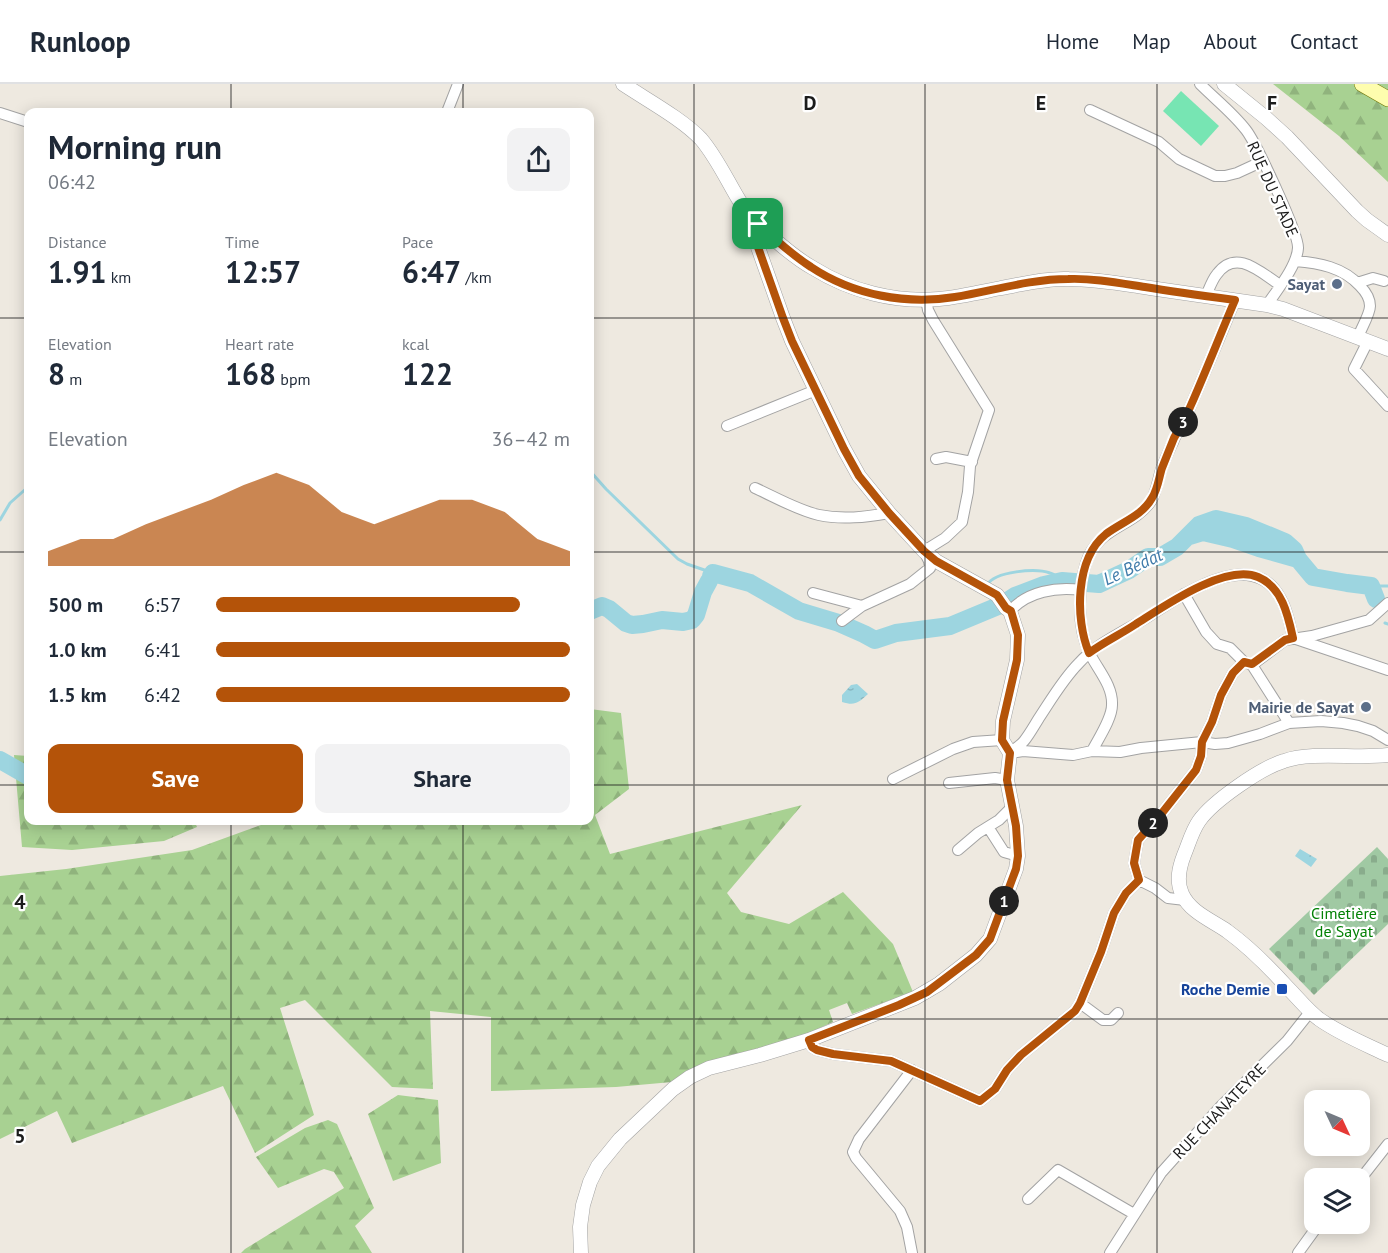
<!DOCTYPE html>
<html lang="en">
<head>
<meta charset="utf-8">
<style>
	body { margin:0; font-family:"PT Sans",sans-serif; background:#f2f2f3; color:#1f2937; height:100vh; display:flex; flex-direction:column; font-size:22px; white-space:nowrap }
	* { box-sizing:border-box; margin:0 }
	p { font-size:20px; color:#747a83 }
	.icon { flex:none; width:33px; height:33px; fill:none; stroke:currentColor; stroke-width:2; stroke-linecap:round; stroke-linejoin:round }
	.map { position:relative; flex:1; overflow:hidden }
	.panel { position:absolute; left:24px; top:24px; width:570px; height:717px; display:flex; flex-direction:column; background:#fff; border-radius:12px; box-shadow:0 3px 15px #0003 }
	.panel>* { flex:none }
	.needle { width:39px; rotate:134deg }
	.tools { position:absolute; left:1304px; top:1006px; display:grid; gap:12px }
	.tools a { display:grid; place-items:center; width:66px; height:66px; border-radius:12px; background:#fff; box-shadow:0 3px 15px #0003; font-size:30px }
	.pin { position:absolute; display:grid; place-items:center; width:51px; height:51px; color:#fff; margin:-26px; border-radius:12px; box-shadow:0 3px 9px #0006 }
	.km { position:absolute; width:30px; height:30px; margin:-15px; border-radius:50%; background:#222; color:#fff; font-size:16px; line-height:30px; text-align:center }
	.round { display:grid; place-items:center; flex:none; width:63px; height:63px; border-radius:12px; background:#f2f2f3 }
	.head { display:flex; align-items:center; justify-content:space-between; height:102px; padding:0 24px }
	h1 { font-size:33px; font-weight:700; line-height:45px }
	.stats { display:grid; grid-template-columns:repeat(3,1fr); gap:9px; height:102px; padding:6px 24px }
	.stats div { display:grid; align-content:center }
	.stats b { font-size:30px; font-weight:700 }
	.stats small { font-size:16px; font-weight:400 }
	.stats p { font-size:16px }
	.chart { height:168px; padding:12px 24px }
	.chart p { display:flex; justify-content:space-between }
	.chart svg { width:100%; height:108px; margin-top:6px; fill:#b45309; opacity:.7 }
	.cta { display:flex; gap:12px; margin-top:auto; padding:12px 24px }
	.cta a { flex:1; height:69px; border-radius:12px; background:#b45309; color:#fff; font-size:24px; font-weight:700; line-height:69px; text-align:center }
	.cta a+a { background:#f2f2f3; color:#1f2937 }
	ul { padding:0 24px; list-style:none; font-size:20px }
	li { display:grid; grid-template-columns:96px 72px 1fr; align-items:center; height:45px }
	li i { height:15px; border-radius:8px; background:#b45309 }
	header { display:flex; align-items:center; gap:36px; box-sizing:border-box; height:84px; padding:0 30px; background:#fff; border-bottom:2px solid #e0e1e3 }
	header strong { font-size:28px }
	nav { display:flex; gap:33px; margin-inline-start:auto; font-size:21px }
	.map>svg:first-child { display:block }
	.forest { fill:url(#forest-firs) }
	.cemetery { fill:url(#cemetery-stones) }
	.pitch { fill:#77e5b3 }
	.water { fill:url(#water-ripples) }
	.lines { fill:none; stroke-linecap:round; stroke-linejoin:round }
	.stream { stroke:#9dd5e0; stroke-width:3 }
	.river { stroke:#9dd5e0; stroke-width:18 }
	.minor-casing { stroke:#a3a3a3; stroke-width:12 }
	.tertiary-casing { stroke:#a3a3a3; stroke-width:15 }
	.secondary-casing { stroke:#717600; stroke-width:16 }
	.minor { stroke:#fff; stroke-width:10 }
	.tertiary { stroke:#fff; stroke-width:14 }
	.secondary { stroke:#fefdae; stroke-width:15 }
	.route-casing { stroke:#fff; stroke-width:12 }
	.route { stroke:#b45309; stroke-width:8 }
	.grid { fill:none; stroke:#1c1c1c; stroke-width:1.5; stroke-opacity:0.55 }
	.service-dot { fill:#5c6f8a; stroke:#fff; stroke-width:2 }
	.transit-dot { fill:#1a4fb4; stroke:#fff; stroke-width:2 }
	.labels { text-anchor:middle; stroke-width:4.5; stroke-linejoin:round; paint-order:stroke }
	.street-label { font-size:16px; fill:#1c1c1c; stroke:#fff }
	.service-label { font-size:16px; font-weight:bold; fill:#4e5e75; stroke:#fff; text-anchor:end }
	.park-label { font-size:16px; fill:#038105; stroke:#fff }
	.transit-label { font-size:16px; font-weight:bold; fill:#164399; stroke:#fff; text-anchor:end }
	.water-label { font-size:18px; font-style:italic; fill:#407baa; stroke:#fff }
	.grid-label { font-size:20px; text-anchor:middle; font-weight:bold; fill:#1c1c1c; stroke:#fff; stroke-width:4.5; stroke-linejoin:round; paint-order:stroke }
</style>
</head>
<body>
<header>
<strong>Runloop</strong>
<nav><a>Home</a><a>Map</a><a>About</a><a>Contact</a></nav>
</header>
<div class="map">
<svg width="1388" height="1169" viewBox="0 0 1388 1169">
	<defs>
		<pattern id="forest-firs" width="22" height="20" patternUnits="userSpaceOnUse" patternTransform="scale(1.5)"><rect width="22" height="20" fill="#a8d192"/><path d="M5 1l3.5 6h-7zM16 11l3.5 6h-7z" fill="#90b37d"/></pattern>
		<pattern id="cemetery-stones" width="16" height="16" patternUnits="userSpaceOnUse" patternTransform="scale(1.5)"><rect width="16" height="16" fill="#a0c9a3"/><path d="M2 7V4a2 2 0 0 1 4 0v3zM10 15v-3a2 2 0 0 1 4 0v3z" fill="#89ac8c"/></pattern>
		<pattern id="water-ripples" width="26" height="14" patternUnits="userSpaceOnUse" patternTransform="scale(1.5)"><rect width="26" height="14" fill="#9dd5e0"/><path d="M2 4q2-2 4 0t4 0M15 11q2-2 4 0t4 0" fill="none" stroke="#87b6c0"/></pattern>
	</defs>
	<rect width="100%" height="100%" fill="#eee9e0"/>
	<path class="forest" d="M1273,0H1388V98L1339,52Z
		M590,625L621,629L629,705L595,731L610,770L802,721L727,809L741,828L789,840L843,808L893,860L913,908L852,930L847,919L829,926L833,938L798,954L706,978L672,998L616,1003L491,1007V933L430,927L433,1005L392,1003L305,916L280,924L314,1031L255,1069L223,1002L72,1059L57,1027L0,1055V792L66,785L192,766L272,737L590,736Z
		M14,671L28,672V736H194L197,743L164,757L72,766L22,763Z
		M398,1011L438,1016L441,1079L393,1097L368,1030Z
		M328,1036L337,1040L374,1124L355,1142L372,1169H241L245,1165L344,1104L334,1088L324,1085L278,1104L256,1073L305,1044Z"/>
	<path class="cemetery" d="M1377,763L1388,775V840L1314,911L1269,865Z"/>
	<path class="pitch" d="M1181,7L1219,42L1201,62L1163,27Z"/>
	<path class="water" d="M857,600L868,610C858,619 855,622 842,618V611L851,601Z
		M1300,765L1317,775L1311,783L1295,772Z"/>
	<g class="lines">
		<path class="stream" d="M590,387L606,405L678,475L687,480L713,489
			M0,436L10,419L28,403
			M987,501C995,487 1036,484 1050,489C1055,490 1058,494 1062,497
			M1371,502H1388
			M1385,539L1388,540"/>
		<path class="river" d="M1190,452L1203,448L1233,455L1259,464L1298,475
			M711,492L713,489L750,499L799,527L839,539L864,550L875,556L896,549L950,542L1003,520L1015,512L1044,501L1062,497L1099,500L1129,486L1148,473H1160L1177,463L1199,441L1216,435L1246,442L1285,458L1294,466L1298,475L1313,493L1347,499L1371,502L1376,515
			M590,527L602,522L609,525L626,539L632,541L643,540L662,536L683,538L692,536L696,531L703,508L709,497
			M0,676L28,692"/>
		<g class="minor-casing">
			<path id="minor" d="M1200,0C1215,15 1233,29 1246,46C1256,59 1299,150 1298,164C1297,182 1277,206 1267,221
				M1090,26L1159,58L1179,75L1215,92H1225L1237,89L1263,77
				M447,28L458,0
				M0,29L28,38
				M1295,177C1319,179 1343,183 1360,202C1365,207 1370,214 1370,222C1370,230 1361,245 1358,253
				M1357,199L1373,194L1384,197
				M1206,212C1209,205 1212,196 1217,190C1236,164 1260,188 1280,201
				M1368,257L1354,285L1388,322
				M727,342L816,306
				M936,375L946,373L972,378
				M755,404C775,413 797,426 819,431C842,436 866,433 889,429
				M813,509L862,522L910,500L930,484L929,477L924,467L945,454L962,438L968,408L970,382L989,326L933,236L928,226L926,215
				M1184,510L1206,548L1217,560L1230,564L1244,578
				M1010,527C1028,507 1056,503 1081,506
				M842,537L862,522
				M1296,555L1388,586
				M1244,578L1252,581L1285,556L1312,552L1369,536L1388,519
				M1252,581L1289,639
				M1092,667C1098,655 1112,635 1112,621C1113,601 1097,585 1089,568C1077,543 1078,504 1086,479C1098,442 1132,444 1151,417C1157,407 1158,394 1162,383C1166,374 1169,366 1173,358C1178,345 1186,334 1191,321C1206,286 1221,251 1235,216
				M1010,669C1014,665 1020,662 1024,657C1029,651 1034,642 1039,634C1051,616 1063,595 1079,579C1096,560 1125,547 1146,534C1181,512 1252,460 1281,515C1288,527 1290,542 1293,554
				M1010,669L1023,667L1073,671L1092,667L1120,668L1141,664L1202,658L1215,660L1228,659L1260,650L1289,639L1321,637L1343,639L1358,642L1373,647L1388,656
				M893,695L953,665L973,658L1002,656
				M949,699L995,694L1007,696
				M988,743L1004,768L1018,772
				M958,766L978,749L999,736L1012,723
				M1185,816L1168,814L1155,804L1139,796L1134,779L1138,756L1162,729L1196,686L1201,672L1202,658L1212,638L1221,611L1233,589L1244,578
				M1080,919L1101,868L1114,829L1126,809L1139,796
				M809,956L812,963L817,966L833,970L891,977L980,1017L995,1005L1007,986L1021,971L1075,927L1080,919L1103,936H1111L1118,929
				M1359,1097L1388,1060
				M1028,1115L1058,1086L1134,1130
				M912,1169L907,1143L900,1127L856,1074L853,1068L859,1055L912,986
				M1110,1169L1161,1089L1221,1022L1287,957L1310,928
				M1298,1169L1319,1140"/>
		</g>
		<g class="tertiary-casing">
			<path id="tertiary" d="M623,0C647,16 682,35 701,55C718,75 728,99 742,121C754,140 793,173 813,184C850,207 895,219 939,215C960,213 981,208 1001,204C1024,200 1046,194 1069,195C1096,195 1123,200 1150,204C1189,210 1228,215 1267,221L1283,225L1388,265
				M1224,0L1266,34L1287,53L1357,127L1367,136L1388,151
				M1388,671C1356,675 1313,667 1284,677C1261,684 1213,717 1199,737C1192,747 1189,759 1184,771C1179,784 1176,797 1182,810C1190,828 1211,836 1227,847C1249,863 1269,883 1287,903C1298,914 1307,926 1319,935C1340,950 1365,960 1388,971
				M581,1169L580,1143L583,1121L590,1098L598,1082L620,1055L673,1005L690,993L709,984L760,971L809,956L915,914L939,900L976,871L990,855L1016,785L1018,772L1016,742L1007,696L1010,669L1002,656L1003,637L1017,576L1018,551L1010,527L1006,524L997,511L936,477L924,467L889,429L859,392L844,365L792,257L783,234L754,152V147L758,140"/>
		</g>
		<g class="secondary-casing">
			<path id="secondary" d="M1362,0L1388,15"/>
		</g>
		<use href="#minor" class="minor"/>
		<use href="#tertiary" class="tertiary"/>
		<use href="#secondary" class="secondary"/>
	</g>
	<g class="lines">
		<g class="route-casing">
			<path id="route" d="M758,140C775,155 792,171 811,183C853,211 906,221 955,213C992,207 1030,195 1068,195C1093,194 1119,199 1145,203C1175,208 1205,212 1235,216C1220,251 1206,287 1191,321C1186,333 1180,343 1174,354C1170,364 1166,374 1162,384C1159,393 1158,405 1152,414C1142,432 1122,438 1106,450C1075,475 1075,535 1089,569C1104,558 1121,550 1136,540C1163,523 1225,479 1258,493C1282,503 1288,531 1293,554L1285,556L1252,580L1244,578L1233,589L1221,611L1212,638L1202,658L1201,672L1196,686L1162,729L1138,756L1134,779L1139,796L1126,809L1114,829L1101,868L1080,919L1075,927L1021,971L1007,986L995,1005L980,1017L891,977L833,970L817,966L812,963L809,956L899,921L927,908L976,871L990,855L1016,785L1018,772L1016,742L1007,696L1010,669L1002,656L1003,637L1017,576L1018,551L1011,527L1006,524L997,511L936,477L924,467L889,429L859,392L844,365L792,257L783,234L754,152V147Z"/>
		</g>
		<use href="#route" class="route"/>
	</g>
	<path class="grid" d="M231,0V28M463,0V28M694,0V1169M925,0V1169M1157,0V1169M0,234H28M590,234H1388M0,468H28M590,468H1388M0,701H28M590,701H1388M231,736V1169M463,736V1169M0,935H1388"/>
	<g class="service-dot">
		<circle cx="1337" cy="200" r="6"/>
		<circle cx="1366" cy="623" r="6"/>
	</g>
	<rect class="transit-dot" x="1276" y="899" width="12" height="12" rx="3"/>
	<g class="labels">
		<g class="street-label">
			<text transform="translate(1273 105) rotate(66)" y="6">RUE DU STADE</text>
			<text transform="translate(1219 1027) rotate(-46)" y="6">RUE CHANATEYRE</text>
		</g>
		<g class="service-label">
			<text x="1325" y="206">Sayat</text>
			<text x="1354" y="629">Mairie de Sayat</text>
		</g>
		<g class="park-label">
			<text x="1344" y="835">Cimetière<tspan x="1344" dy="18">de Sayat</tspan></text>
		</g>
		<g class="transit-label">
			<text x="1270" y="911">Roche Demie</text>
		</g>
		<g class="water-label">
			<text transform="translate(1133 483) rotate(-25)" y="6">Le Bédat</text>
		</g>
	</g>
	<g class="grid-label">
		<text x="810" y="26">D</text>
		<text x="1041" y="26">E</text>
		<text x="1272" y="26">F</text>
		<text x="20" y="825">4</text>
		<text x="20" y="1059">5</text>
	</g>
</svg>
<div class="tools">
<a><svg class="needle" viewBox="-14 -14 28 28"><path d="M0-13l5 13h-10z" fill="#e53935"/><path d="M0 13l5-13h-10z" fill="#747a83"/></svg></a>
<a><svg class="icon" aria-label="layers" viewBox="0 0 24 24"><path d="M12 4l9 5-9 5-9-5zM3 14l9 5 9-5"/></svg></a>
</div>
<div class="pin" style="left:758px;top:140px;background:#1e9e55"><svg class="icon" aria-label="arrive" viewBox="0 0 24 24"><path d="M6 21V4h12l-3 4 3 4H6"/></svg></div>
<b class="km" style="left:1004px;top:817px">1</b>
<b class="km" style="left:1153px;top:739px">2</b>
<b class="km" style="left:1183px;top:338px">3</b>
<section class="panel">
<div class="head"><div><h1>Morning run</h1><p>06:42</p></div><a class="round"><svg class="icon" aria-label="share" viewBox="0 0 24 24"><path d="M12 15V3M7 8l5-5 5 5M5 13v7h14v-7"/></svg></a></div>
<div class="stats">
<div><p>Distance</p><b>1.91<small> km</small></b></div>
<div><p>Time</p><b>12:57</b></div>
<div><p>Pace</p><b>6:47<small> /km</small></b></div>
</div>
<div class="stats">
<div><p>Elevation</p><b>8<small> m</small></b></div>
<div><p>Heart rate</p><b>168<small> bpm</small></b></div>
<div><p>kcal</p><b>122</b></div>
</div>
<div class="chart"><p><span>Elevation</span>36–42 m</p>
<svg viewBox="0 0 160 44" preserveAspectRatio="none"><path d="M0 44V38L10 33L20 33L30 27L40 22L50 17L60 11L70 6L80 11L90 22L100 27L110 22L120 17L130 17L140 22L150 33L160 38V44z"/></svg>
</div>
<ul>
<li><b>500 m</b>6:57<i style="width:86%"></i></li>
<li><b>1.0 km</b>6:41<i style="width:100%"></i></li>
<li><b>1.5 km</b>6:42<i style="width:100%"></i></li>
</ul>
<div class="cta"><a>Save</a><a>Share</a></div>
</section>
</div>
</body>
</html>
